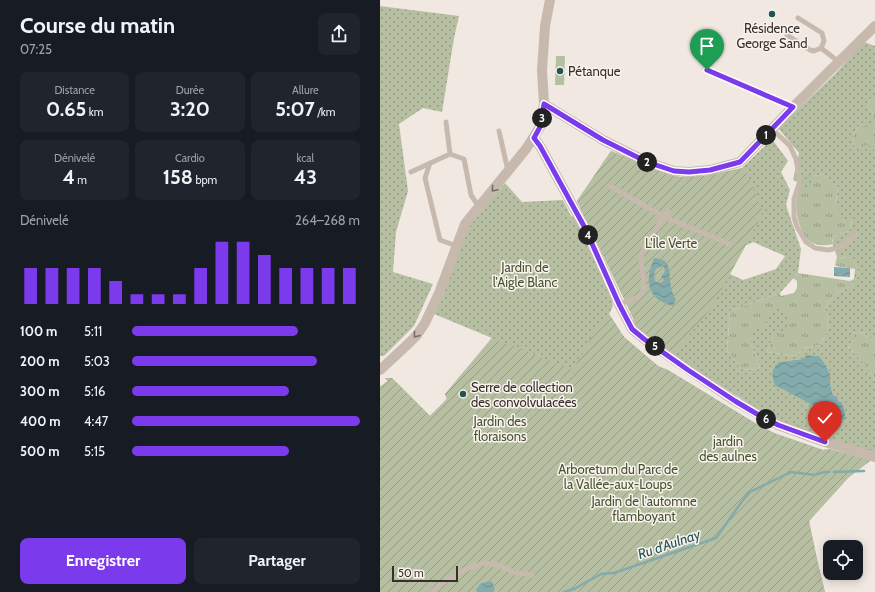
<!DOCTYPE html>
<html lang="fr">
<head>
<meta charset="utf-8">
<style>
	body { margin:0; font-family:Cabin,sans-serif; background:#20242c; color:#f1f3f6; height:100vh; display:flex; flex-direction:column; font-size:15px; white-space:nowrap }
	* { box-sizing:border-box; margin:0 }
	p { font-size:13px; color:#9ea1a6 }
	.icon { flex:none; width:22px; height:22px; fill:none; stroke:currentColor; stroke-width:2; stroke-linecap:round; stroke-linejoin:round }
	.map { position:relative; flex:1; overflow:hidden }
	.sheet { display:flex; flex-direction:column; background:#171b24; width:380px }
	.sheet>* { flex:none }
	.controls { position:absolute; left:443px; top:540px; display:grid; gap:8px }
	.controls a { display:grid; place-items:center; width:40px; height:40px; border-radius:8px; background:#171b24; box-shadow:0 2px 10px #0003; font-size:20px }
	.scale { position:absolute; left:12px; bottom:10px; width:66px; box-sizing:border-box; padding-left:4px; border:2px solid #372f2b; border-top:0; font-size:11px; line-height:14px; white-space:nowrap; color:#372f2b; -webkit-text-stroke:3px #f9f3ed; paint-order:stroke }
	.pin { position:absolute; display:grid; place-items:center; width:34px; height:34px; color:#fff; margin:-41px -17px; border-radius:50% 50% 50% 0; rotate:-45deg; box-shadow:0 0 4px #0007 }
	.pin .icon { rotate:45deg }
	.km { position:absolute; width:20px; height:20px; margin:-10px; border-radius:50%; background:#222; color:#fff; font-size:11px; line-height:20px; text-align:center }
	.round { display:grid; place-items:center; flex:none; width:42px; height:42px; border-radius:8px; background:#20242c }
	.headline { display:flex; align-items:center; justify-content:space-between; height:68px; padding:0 20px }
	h1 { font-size:22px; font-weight:800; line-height:30px }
	.metrics { display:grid; grid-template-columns:repeat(3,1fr); gap:6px; height:68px; padding:4px 20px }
	.metrics div { display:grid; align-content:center; border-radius:8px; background:#20242c; text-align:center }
	.metrics b { font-size:20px; font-weight:800 }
	.metrics small { font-size:11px; font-weight:400 }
	.metrics p { font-size:11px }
	.chart { height:112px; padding:8px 20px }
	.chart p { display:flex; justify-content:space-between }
	.chart svg { width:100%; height:72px; margin-top:4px; stroke:#7c3aed; stroke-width:6 }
	.cta { display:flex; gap:8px; margin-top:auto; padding:8px 20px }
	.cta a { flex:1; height:46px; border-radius:8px; background:#7c3aed; color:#fff; font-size:16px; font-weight:800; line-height:46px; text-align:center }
	.cta a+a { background:#20242c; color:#f1f3f6 }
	ul { padding:0 20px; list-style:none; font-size:13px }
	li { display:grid; grid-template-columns:64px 48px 1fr; align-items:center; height:30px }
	li i { height:10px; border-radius:5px; background:#7c3aed }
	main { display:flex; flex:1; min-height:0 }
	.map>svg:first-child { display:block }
	.grass { fill:url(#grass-tufts) }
	.park { fill:url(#park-dots); fill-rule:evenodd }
	.garden { fill:url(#garden-furrows) }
	.pitch { fill:#b6bfa2 }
	.water { fill:url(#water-waves); fill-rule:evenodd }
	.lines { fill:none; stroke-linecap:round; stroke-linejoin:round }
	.stream { stroke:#83abab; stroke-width:2.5 }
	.lane { stroke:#c8b9ae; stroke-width:5 }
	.street { stroke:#c8b9ae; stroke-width:10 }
	.oneway { stroke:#786d66 }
	.route-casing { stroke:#fff; stroke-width:8 }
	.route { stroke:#7c3aed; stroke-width:5 }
	.poi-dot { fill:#255355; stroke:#f9f3ed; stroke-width:1.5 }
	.labels { text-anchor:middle; stroke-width:3; stroke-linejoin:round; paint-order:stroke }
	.poi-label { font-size:13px; fill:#372f2b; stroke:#f9f3ed; text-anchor:start }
	.park-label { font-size:13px; fill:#485332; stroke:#f9f3ed }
	.water-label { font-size:14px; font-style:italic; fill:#255355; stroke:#f9f3ed }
</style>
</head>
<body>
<main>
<section class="sheet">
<div class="headline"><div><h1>Course du matin</h1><p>07:25</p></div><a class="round"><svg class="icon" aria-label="share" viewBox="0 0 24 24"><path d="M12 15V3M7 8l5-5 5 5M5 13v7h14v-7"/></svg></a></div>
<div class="metrics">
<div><p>Distance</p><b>0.65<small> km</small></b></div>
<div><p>Durée</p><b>3:20</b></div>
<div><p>Allure</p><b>5:07<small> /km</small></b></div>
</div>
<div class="metrics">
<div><p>Dénivelé</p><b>4<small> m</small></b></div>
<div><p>Cardio</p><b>158<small> bpm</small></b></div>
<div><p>kcal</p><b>43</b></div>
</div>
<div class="chart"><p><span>Dénivelé</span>264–268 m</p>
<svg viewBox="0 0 160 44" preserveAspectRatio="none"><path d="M5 44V22M15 44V22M25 44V22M35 44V22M45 44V30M55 44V38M65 44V38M75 44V38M85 44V22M95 44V6M105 44V6M115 44V14M125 44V22M135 44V22M145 44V22M155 44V22"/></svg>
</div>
<ul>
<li><b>100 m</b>5:11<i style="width:73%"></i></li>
<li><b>200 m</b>5:03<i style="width:81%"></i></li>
<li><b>300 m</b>5:16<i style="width:69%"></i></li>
<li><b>400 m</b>4:47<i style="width:100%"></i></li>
<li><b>500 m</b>5:15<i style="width:69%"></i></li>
</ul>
<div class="cta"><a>Enregistrer</a><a>Partager</a></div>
</section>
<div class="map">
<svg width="495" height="592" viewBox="0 0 495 592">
	<defs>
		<pattern id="grass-tufts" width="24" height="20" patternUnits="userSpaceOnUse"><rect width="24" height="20" fill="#b6bfa2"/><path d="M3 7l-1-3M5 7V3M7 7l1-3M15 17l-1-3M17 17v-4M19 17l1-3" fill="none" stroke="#959c84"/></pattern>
		<pattern id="park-dots" width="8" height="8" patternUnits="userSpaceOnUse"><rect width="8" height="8" fill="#b6bfa2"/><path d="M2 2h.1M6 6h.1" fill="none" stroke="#959c84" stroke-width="1.8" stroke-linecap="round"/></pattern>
		<pattern id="garden-furrows" width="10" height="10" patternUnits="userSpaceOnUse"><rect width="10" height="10" fill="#b6bfa2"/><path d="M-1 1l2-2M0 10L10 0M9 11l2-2" fill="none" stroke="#959c84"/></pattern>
		<pattern id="water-waves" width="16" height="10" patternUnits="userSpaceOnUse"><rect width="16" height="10" fill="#83abab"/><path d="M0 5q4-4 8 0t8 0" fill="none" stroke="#6c8c8b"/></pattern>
	</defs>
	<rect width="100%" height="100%" fill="#f1e9e1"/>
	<path class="grass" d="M495,97V151L494,148H475L473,136L479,126L489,125L494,116L488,106L490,99Z
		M443,174L458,188L456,203L472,220L469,231L456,235L452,241L453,244C446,246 436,246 429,241C426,239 424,235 422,231C416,218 414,204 419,190C420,188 420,186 421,184C425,179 437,175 443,174Z
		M457,257L473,258L479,273L472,286L455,294L445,308L449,327L441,345L424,348L416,356L387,352L393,337L384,327L371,344L380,367L377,370L361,369L347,351L350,311L400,293L401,296L414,293L417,288V281L413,278L418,273L470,281L474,279L475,269L456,266L455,265Z
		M484,332L486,337L495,339V381L490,370L468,347L474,340L473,334Z"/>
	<path class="park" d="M0,6L79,16L74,38L62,112L43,108L19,124L28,191L16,232L13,272L53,284L34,326L4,356H0Z
		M484,42L495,46V97L490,99L488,106L494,116V122L489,125L479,126L473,136L475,148L488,145L494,148L495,151V339L486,337L484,332L473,334L474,340L468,347L490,370L495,381V454L398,422L293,355L253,327L248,316L250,313L253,321L254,320L197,201L231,151L287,174L300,177L324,176L362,168L392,139L408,161L401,172L410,190L406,205L421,249L418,273L400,293L350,311L347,351L361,369L377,370L380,367L371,344L372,331L377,327H384L388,316L399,308L409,317L407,331L393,337L387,352L416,356L424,348L441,345L449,327L445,308L455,294L472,286L479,273L473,258L457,257L452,242L456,235L469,231L472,221L461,218L456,203L458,188L443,174L434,176L432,185L426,188L421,184L413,180L419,153L398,128L454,75ZM373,242L405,256L396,269L363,280L350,274L366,245H367ZM427,355L439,356L444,362L450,374V384L453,395L459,402H462L463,407L454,417L403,389L399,362L422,359Z
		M125,183L142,202L183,200L191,216L195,217L232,300L233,306L229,314L231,317L244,337L278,366L288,370L375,423L394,433L443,450L449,449L491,460L468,478L429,521L438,564L445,592H0V386H1L8,381L5,378H12L50,416L67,399L65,394L112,338L54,314L86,229Z"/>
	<path class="garden" d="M231,151L287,174L300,177L324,176L364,168L381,205L382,215L332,307L293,355L259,329L197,201Z
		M229,314L244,337L278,366L288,370L375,423L394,433L443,450L449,449L491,460L468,478L429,521L438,564L445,592H0V386H1L8,381L5,378H12L50,416L67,399L65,394L112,338L193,370L213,334Z"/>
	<path class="pitch" d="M176,56H185L184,85H175Z"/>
	<path class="water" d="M274,258C293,259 288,272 291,286C291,291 294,295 296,300L293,306C278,302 267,293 269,277C269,270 272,264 274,258ZM282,266L284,267L285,271L281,277L284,280C281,283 279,284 275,281L274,274L276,269Z
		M454,267L470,268V277L454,276Z
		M427,355L439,356L444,362L450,374V384L453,395L457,397L459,402H462L465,413V420L454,417L395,385C391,374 391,371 399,362L422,359Z
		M109,581L112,582C114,585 115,588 114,592H97L96,590L100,584Z"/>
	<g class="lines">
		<path class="stream" d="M454,472L484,471
			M184,592L194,589L221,574L234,573L336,538L363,500L370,492L411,472L435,475L444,472H449"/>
		<path class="lane" d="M407,35L430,50L434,51L441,48L444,41L442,33L418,18
			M441,48L459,62
			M327,70L413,107
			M66,122L70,154
			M392,129L410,146L416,159L420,181L414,199V217L417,227L426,242L435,248L448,250L462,247L476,235
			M119,131L128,171
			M50,163L45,178L60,240L77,246
			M31,172L70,154L84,159L91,195L99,207
			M230,186L284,217L350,244
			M239,304C245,302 254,300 259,296C269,289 260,268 261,257C263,245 281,222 288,211
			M51,592L65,581L86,569L104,563L119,565L133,572L152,575"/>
		<path class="street" d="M164,104L223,140L267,162L294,171L309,172L330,170L360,162L411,109L495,26
			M154,138L160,146L205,228L239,304L252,329L264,339L309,370L355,401L398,425L445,442L495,457
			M0,370L28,344L37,335L45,323L59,293L85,224L146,149L160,127L164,104L162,70L165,26L170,0"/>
	</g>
	<defs><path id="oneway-chevron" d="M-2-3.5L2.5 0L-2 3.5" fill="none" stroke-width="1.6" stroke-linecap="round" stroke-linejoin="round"/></defs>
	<g class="oneway">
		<use href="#oneway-chevron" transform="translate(114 189) rotate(130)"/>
		<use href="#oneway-chevron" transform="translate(36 335) rotate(128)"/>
	</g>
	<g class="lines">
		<g class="route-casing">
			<path id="route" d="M327,70L413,107L360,162L330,170L309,172L294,171L267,162L223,140L164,104L160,127L154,138L160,146L205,228L239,304L252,329L264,339L308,370L355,401L377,414L398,425L445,442"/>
		</g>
		<use href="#route" class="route"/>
	</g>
	<g class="poi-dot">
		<circle cx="392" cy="14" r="4"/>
		<circle cx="180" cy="71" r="4"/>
		<circle cx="83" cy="394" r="4"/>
	</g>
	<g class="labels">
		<g class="poi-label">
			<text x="392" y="33" text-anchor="middle">Résidence<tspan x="392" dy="15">George Sand</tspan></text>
			<text x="188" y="76">Pétanque</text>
			<text x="91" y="392">Serre de collection<tspan x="91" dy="15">des convolvulacées</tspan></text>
		</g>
		<g class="park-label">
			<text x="291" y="248">L'Île Verte</text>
			<text x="145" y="272">Jardin de<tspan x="145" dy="15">l’Aigle Blanc</tspan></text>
			<text x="120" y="426">Jardin des<tspan x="120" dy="15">floraisons</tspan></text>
			<text x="348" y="446">jardin<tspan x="348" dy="15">des aulnes</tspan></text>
			<text x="238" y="474">Arboretum du Parc de<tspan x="238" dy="15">la Vallée-aux-Loups</tspan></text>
			<text x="264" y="506">Jardin de l'automne<tspan x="264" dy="15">flamboyant</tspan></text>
		</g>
		<g class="water-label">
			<text transform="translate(289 544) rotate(-19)" y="5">Ru d'Aulnay</text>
		</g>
	</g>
</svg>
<div class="controls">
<a><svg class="icon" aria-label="locate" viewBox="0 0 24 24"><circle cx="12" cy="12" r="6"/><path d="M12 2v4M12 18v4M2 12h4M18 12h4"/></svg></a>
</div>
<div class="scale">50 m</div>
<div class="pin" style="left:327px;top:70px;background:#1e9e55"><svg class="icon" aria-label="arrive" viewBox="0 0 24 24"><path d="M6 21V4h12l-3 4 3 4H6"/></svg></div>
<div class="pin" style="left:445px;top:442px;background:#d93025"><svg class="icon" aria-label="check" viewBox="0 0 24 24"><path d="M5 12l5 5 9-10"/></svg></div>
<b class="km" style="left:386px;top:135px">1</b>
<b class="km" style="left:267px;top:162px">2</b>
<b class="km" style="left:162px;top:118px">3</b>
<b class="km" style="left:208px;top:235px">4</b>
<b class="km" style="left:275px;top:346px">5</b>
<b class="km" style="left:386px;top:419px">6</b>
</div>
</main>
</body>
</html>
